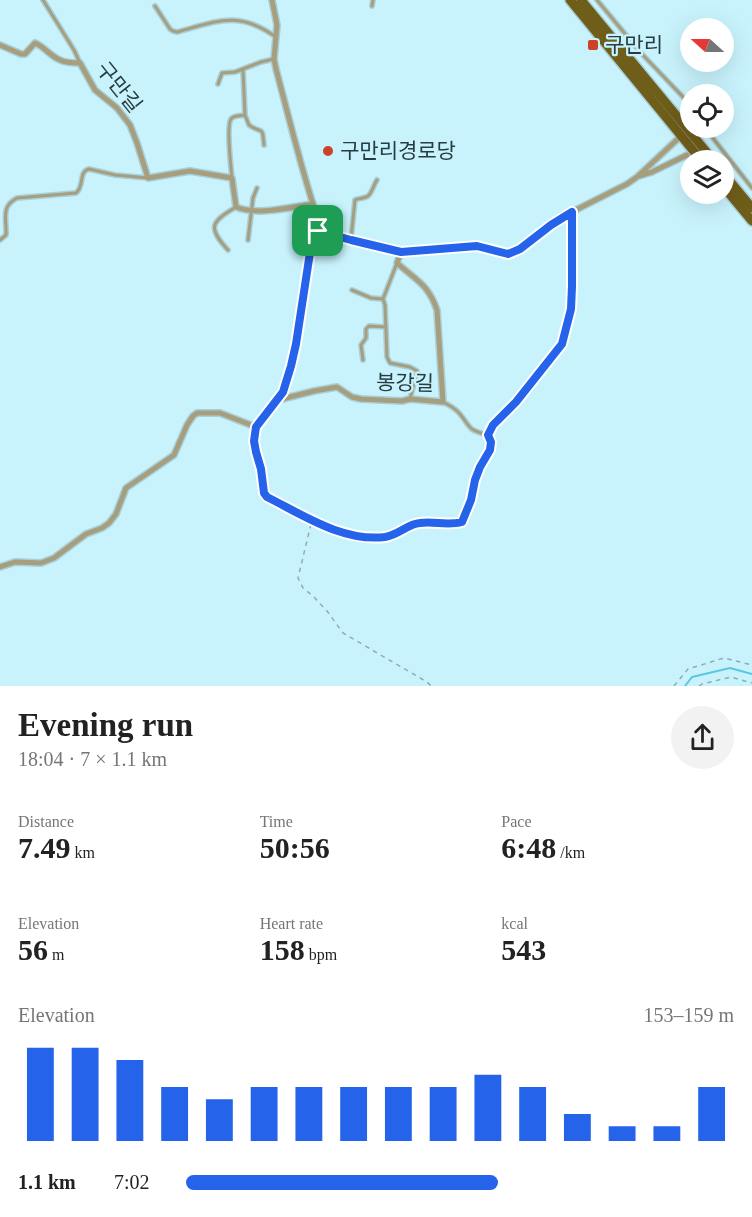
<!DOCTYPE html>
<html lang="en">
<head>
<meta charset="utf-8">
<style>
	body { margin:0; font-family:"Times New Roman","Noto Sans KR",serif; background:#f2f2f2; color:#222; height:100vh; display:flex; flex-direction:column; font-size:22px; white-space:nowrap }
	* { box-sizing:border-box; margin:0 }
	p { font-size:20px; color:#767676 }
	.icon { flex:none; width:33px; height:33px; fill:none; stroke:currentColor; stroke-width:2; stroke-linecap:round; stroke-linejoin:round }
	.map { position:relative; height:686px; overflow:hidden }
	.sheet { display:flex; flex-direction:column; background:#fff; flex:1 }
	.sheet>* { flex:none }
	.needle { width:39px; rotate:291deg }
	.tools { position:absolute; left:680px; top:18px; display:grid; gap:12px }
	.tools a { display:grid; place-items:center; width:54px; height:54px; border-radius:50%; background:#fff; box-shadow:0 6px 24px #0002; font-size:30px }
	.pin { position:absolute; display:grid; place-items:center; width:51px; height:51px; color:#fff; margin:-26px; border-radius:12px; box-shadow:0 3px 9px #0006 }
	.round { display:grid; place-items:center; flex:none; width:63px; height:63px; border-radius:32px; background:#f2f2f2 }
	.overview { display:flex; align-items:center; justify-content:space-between; height:102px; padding:0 18px }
	h1 { font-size:33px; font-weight:600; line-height:45px }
	.figures { display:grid; grid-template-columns:repeat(3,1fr); gap:9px; height:102px; padding:6px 18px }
	.figures div { display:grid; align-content:center }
	.figures b { font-size:30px; font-weight:600 }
	.figures small { font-size:16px; font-weight:400 }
	.figures p { font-size:16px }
	.chart { height:168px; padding:12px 18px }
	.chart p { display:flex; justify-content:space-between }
	.chart svg { width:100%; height:108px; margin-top:6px; stroke:#2563eb; stroke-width:6 }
	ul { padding:0 18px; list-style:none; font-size:20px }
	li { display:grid; grid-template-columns:96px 72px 1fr; align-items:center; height:45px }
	li i { height:15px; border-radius:8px; background:#2563eb }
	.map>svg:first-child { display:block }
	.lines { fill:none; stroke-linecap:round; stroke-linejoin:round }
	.stream { stroke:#5dc7dd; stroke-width:2 }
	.lane-casing { stroke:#a8cfd8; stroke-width:6 }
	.street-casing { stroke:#a8cfd8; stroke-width:8 }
	.primary-casing { stroke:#a8cfd8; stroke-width:12 }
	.path { stroke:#8baeb6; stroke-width:1.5; stroke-dasharray:4.5 4.5; stroke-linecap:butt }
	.lane { stroke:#a79e7e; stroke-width:3 }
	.street { stroke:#a79e7e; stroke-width:5 }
	.primary { stroke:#6f5d1a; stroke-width:9 }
	.route-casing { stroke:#fff; stroke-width:12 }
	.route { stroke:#2563eb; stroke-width:8 }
	.poi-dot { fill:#cd4226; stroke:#c8f3fd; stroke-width:2 }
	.labels { text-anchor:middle; stroke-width:4.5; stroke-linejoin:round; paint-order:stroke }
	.poi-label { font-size:21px; fill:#273d42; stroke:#c8f3fd; text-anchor:start }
	.street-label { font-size:21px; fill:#273d42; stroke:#c8f3fd }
</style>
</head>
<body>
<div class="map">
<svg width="752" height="686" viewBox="0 0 752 686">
	<rect width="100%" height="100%" fill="#c8f3fd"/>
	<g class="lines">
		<path class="stream" d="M685,686L692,677L730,668L752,674"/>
		<g class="lane-casing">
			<path id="lane" d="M43,0L74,50L80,63
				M597,0L641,53L684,98L690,107
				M155,6L170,29L173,31L177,32C218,21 238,10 276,37
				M372,6L373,0
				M218,84L222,73L235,72L261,62L274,59
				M245,115L249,125C263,135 262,124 264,145
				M705,128L752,188
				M232,178C231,167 226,126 231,119C234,115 241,116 245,115L243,70
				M351,239L355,200C359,198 364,199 368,196C372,193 374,184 377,180
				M0,240L6,235C7,219 0,207 17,198L76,193C85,186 78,172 89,169L115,175L148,178
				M248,240L253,198L257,188
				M228,250C207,227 211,222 236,207
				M397,263L383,299L385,305L387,357L390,363L410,367L417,371L410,399
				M352,290L371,298L383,299
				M363,360L361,345L366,338V329L369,326L386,327
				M443,402C449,405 456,409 460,414C472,429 467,429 487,435L493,425L516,402L562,344L571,309L572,286V213
				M256,427L254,441L256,452L261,469L264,493L267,497C303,515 344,542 386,537C399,535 407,524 420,523C434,521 447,526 462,522L471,500L475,480L480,467L490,450L491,442L487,435"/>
		</g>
		<g class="street-casing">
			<path id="street" d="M0,45L21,54H25L35,43C45,47 50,56 60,60C66,63 73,63 80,63L95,90L117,108L130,125L137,143L148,178L190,171L232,178L236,207C258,216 290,207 313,204C299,160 288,114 276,69L274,59L277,25L272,0
				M639,176L652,172L687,155
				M313,204L317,217L318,231
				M278,400L314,391L337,387L352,397L361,399L402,401L410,399L443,402L437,310C428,284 417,281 397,263L401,252
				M0,567L15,562L41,563L54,558L86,534L102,528L109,523L116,514L126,488L174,455L187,425L193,416L197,413H220L256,427L283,392L291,366L311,246L314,233L318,231L351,240L401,252L477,246L491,249L503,253L509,254L514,253L562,217L627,184L637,177L681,136"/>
		</g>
		<g class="primary-casing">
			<path id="primary" d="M570,0L701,160
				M581,0L713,160
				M723,173L752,208
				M723,186L752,221"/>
		</g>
		<path class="path" d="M311,524L298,578L303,588L313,596L327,611L343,633L427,682L431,686
			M674,686L688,669L724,658L752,665
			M699,686L702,684L731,677L752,683"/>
		<use href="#lane" class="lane"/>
		<use href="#street" class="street"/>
		<use href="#primary" class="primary"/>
	</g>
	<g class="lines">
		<g class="route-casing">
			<path id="route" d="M572,212V286L571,309L562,344L516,402L493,425L488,435L491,442L490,450L480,467L475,480L471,500L462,522C447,526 434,521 420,523C407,524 399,535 385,537C343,542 303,515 267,497L264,493L261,469L256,452L254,441L256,427L283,392L291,366L296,344L311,246L315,233L318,231L351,240L401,252L477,246L508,254L520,249L551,225Z"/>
		</g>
		<use href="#route" class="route"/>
	</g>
	<g class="poi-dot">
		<rect x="587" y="39" width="12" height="12" rx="3"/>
		<circle cx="328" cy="151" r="6"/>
	</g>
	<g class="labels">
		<g class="poi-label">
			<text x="605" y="52">구만리</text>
			<text x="340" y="158">구만리경로당</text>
		</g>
		<g class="street-label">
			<text transform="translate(119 87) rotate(51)" y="7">구만길</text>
			<text transform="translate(405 383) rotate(1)" y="7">봉강길</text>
		</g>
	</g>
</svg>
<div class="tools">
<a><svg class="needle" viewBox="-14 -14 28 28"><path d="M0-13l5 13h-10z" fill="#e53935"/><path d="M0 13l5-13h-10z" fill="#767676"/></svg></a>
<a><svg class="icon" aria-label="locate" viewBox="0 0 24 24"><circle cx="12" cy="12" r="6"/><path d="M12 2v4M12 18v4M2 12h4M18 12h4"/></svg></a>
<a><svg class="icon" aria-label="layers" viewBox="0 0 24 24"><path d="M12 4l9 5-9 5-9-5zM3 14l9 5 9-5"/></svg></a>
</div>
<div class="pin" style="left:318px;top:231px;background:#1e9e55"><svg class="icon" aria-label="arrive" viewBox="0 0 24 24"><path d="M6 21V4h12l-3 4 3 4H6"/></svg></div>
</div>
<section class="sheet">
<div class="overview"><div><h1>Evening run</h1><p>18:04 · 7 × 1.1 km</p></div><a class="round"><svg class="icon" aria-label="share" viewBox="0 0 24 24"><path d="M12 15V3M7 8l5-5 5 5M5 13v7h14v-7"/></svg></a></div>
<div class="figures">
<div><p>Distance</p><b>7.49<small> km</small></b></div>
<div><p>Time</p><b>50:56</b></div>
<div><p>Pace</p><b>6:48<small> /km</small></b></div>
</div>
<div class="figures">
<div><p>Elevation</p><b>56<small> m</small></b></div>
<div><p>Heart rate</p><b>158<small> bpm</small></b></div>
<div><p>kcal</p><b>543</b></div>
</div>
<div class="chart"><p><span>Elevation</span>153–159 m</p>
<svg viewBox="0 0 160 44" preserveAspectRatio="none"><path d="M5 44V6M15 44V6M25 44V11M35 44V22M45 44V27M55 44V22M65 44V22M75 44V22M85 44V22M95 44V22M105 44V17M115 44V22M125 44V33M135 44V38M145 44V38M155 44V22"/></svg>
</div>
<ul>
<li><b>1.1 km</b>7:02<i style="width:57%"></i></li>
</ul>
</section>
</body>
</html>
